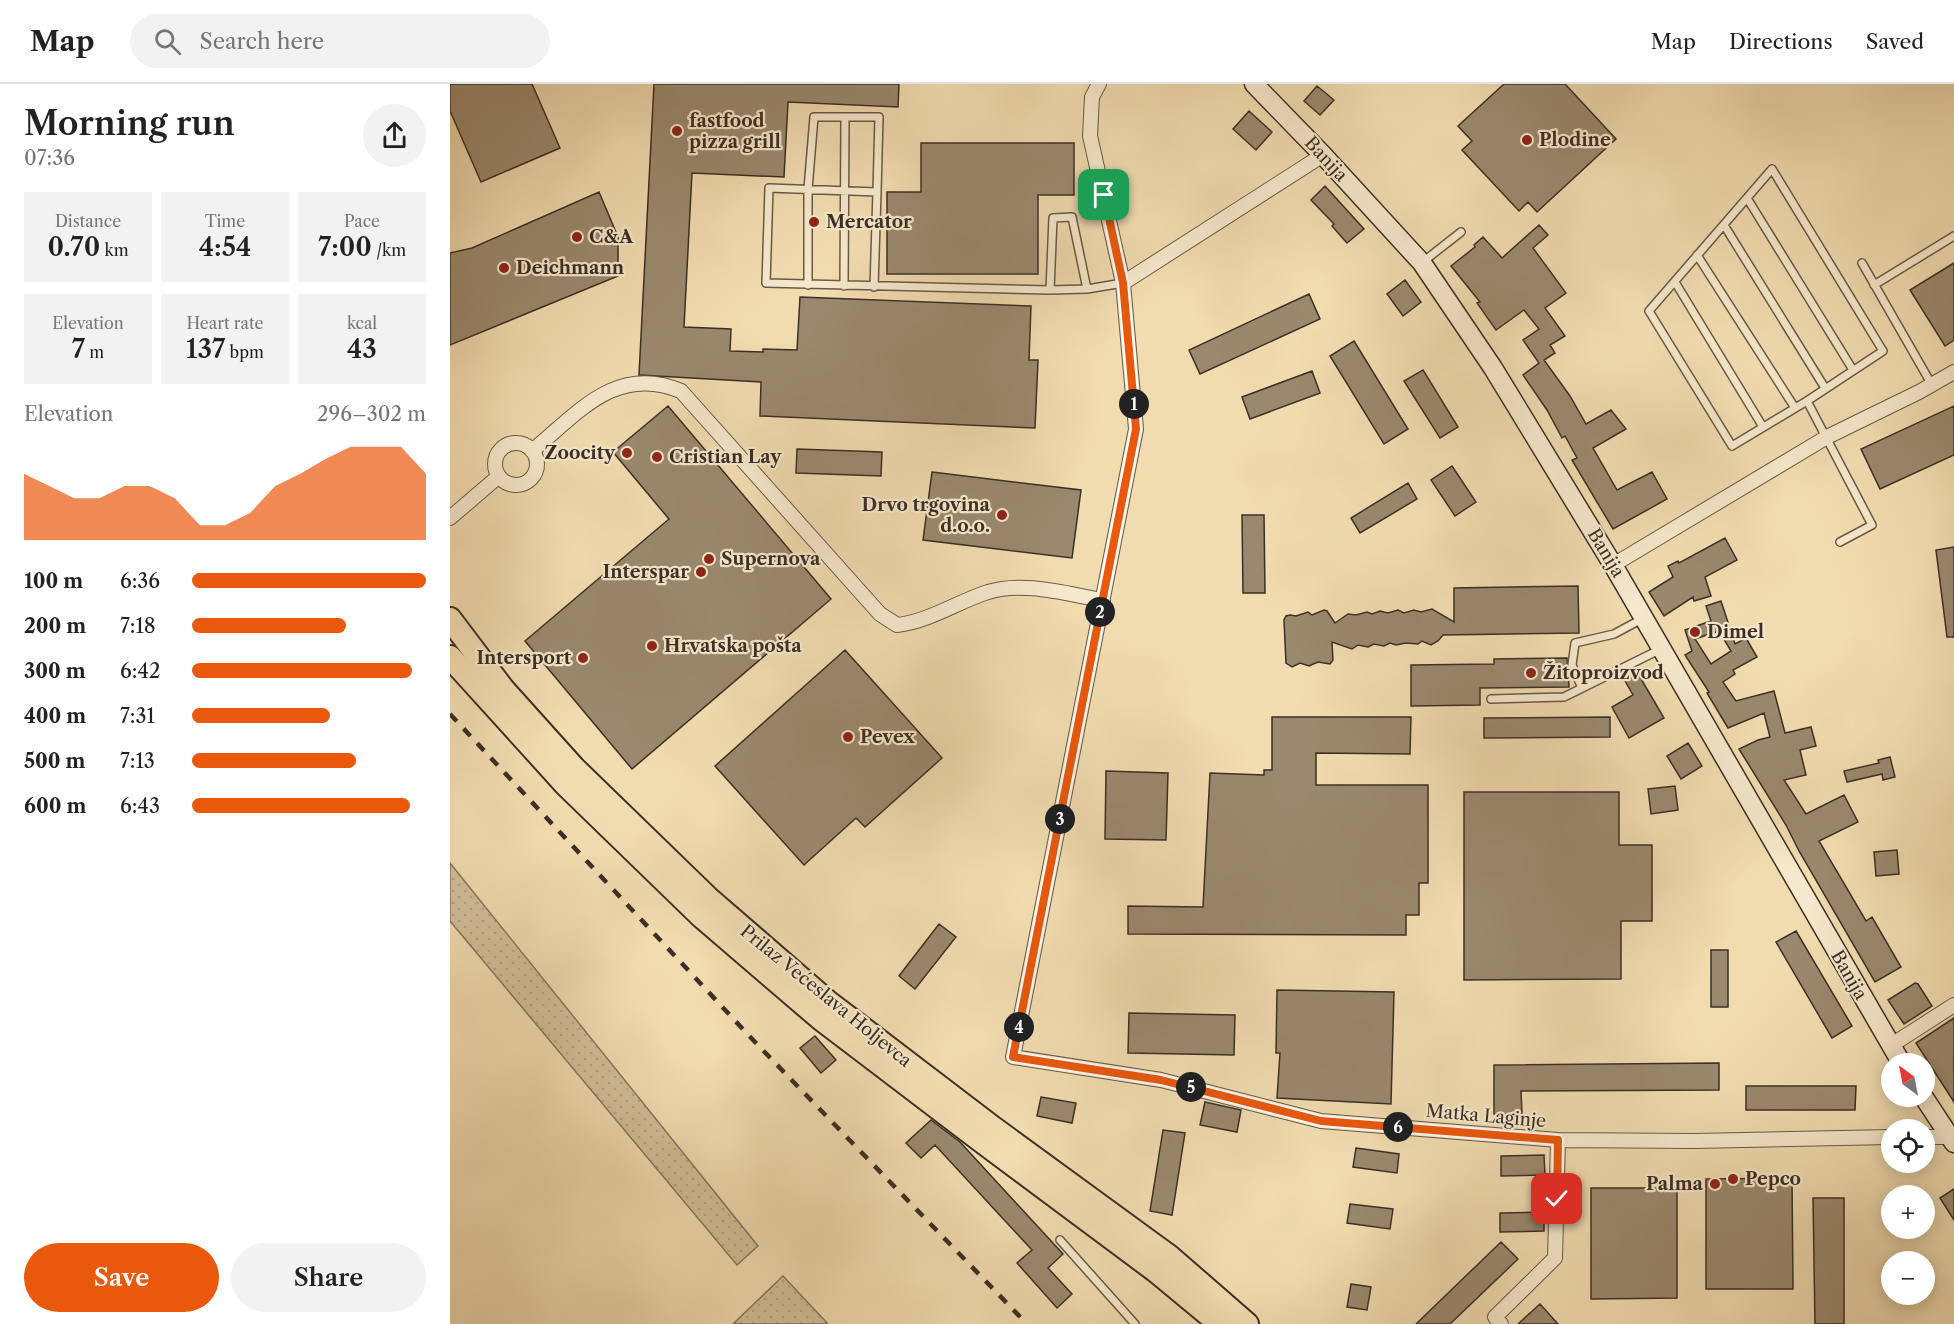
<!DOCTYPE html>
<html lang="en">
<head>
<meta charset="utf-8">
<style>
	body { margin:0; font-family:"Libre Caslon Text",serif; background:#f2f2f2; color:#222; height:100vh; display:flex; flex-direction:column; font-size:22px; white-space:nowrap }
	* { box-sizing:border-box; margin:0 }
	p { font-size:20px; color:#767676 }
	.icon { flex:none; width:33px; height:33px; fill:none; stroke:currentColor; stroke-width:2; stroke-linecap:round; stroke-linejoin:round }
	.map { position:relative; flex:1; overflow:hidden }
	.details { display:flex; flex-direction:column; background:#fff; width:450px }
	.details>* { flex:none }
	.needle { width:39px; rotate:328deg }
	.controls { position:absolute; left:1431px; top:969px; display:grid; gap:12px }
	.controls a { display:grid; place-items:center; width:54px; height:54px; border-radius:50%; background:#fff; box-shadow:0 3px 15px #0003; font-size:30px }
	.pin { position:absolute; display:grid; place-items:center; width:51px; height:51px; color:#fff; margin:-26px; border-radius:12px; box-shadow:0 3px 9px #0006 }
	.km { position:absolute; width:30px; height:30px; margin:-15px; border-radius:50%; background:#222; color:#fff; font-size:16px; line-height:30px; text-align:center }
	.round { display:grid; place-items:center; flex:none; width:63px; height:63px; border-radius:32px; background:#f2f2f2 }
	.head { display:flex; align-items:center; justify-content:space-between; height:102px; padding:0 24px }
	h1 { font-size:33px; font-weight:600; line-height:45px }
	.metrics { display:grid; grid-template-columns:repeat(3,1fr); gap:9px; height:102px; padding:6px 24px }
	.metrics div { display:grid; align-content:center; border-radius:0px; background:#f2f2f2; text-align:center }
	.metrics b { font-size:26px; font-weight:600 }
	.metrics small { font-size:16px; font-weight:400 }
	.metrics p { font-size:16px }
	.chart { height:168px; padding:12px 24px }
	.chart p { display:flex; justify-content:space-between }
	.chart svg { width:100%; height:108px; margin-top:6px; fill:#ea580c; opacity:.7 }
	.cta { display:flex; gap:12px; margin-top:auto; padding:12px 24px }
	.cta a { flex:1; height:69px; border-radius:36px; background:#ea580c; color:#fff; font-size:24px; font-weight:600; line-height:69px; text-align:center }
	.cta a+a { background:#f2f2f2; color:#222 }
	ul { padding:0 24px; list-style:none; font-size:20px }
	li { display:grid; grid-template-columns:96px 72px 1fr; align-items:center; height:45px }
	li i { height:15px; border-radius:8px; background:#ea580c }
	header { display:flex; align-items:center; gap:36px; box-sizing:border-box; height:84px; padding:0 30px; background:#fff; border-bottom:2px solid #e0e0e0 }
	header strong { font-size:28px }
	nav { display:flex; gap:33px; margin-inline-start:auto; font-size:21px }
	.search { width:420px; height:54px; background:#f2f2f2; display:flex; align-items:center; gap:15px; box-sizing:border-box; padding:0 21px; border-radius:33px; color:#767676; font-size:22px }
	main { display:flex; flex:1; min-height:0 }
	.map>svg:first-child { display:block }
	.grass { fill:url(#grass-dots); stroke:#877760; stroke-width:1.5 }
	.building { fill:#9a896e; stroke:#3c2f26; stroke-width:1.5; fill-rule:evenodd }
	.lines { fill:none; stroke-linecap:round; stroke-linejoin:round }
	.service-casing { stroke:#695a48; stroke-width:10 }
	.minor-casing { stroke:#695a48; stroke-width:16 }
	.secondary-casing { stroke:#3c2f26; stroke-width:21 }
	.trunk-casing { stroke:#3c2f26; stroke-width:26 }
	.service { stroke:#f6e8cc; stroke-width:7 }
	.minor { stroke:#f6e8cc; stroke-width:14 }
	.secondary { stroke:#f6e8cc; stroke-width:18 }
	.trunk { stroke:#f1dcb0; stroke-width:22 }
	.rail { stroke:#3c2f26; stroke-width:4.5; stroke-dasharray:10 10; stroke-linecap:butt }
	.route-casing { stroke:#fff; stroke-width:12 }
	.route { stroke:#ea580c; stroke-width:8 }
	.poi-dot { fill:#8f2418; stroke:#f6e8cc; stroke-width:2 }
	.labels { text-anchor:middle; stroke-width:4.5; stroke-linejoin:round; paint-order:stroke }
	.poi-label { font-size:18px; font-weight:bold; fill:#3c2f26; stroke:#f6e8cc; text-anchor:start }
	.street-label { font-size:18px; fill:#3c2f26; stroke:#f6e8cc }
</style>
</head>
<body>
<header>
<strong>Map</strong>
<div class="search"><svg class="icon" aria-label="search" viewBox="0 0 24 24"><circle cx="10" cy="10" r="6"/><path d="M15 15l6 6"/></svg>Search here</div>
<nav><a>Map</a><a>Directions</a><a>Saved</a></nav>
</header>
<main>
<section class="details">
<div class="head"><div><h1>Morning run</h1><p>07:36</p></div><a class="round"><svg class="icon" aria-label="share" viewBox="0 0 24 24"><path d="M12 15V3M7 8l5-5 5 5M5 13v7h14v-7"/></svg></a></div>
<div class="metrics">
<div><p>Distance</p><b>0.70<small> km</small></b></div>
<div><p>Time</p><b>4:54</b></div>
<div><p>Pace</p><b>7:00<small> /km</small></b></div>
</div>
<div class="metrics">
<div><p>Elevation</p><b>7<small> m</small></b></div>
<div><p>Heart rate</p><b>137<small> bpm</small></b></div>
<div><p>kcal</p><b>43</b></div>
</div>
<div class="chart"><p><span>Elevation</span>296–302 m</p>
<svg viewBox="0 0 160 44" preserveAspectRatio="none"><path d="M0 44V17L10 22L20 27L30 27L40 22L50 22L60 27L70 38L80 38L90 33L100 22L110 17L120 11L130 6L140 6L150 6L160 17V44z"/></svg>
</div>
<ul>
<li><b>100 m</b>6:36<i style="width:100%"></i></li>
<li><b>200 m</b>7:18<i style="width:66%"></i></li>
<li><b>300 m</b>6:42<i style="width:94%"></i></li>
<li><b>400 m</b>7:31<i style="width:59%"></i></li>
<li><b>500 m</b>7:13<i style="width:70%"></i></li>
<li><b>600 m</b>6:43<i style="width:93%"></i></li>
</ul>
<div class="cta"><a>Save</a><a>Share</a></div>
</section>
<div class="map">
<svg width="1504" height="1240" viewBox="0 0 1504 1240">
	<defs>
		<pattern id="grass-dots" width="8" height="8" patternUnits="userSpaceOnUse" patternTransform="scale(1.5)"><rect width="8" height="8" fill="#d2bf99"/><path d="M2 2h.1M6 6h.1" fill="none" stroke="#b5a484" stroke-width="1.8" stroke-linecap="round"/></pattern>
	</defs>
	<rect width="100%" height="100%" fill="#f1dcb0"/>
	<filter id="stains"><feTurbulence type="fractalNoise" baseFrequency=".00333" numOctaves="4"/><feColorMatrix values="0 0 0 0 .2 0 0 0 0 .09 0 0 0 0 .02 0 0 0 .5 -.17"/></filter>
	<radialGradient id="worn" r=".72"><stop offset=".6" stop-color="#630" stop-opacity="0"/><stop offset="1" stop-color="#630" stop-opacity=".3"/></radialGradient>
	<path class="grass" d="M0,779L308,1162L287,1181L0,837Z
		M333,1192L378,1240H283Z"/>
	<path class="building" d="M0,0H82L110,64L31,98L0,27Z
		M204,0H449L448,23L338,18L334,93L242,89L234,243L281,245L280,267L313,268V265L347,266L350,213L581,222L579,276H588L585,344L310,332L311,298L189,291Z
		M1054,0H1115L1166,55L1087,128L1078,118L1069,127L1012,66L1022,57L1008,42Z
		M867,2L884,16L870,31L854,17Z
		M799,27L822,48L806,66L783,45Z
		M471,59H624V111H588V190H437V108H471Z
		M875,102L914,145L897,159L882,142L884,140L861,116Z
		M149,108L168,153V192L0,261V169L22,164Z
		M1089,141L1098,151L1083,164L1116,209L1095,224L1115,252L1100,261L1105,269L1094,276L1120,312L1136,340L1161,326L1176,345L1143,364L1167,406L1202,388L1217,415L1163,445L1122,376L1127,374L1115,352L1112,354L1097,326L1073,291L1089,279L1073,256L1089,245L1074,226L1046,246L1027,219L1030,218L1001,182L1025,163L1024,161L1033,153L1052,174Z
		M1504,179V256L1495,262L1460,206Z
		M955,196L971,218L953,232L937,210Z
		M859,210L870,235L750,290L739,266Z
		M904,257L958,345L934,360L880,272Z
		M973,286L1008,343L990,354L954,297Z
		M862,287L870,309L800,335L792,313Z
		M218,322L381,515L182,685L75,557L219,435L163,368Z
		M1504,322V371L1430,405L1411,365Z
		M347,365L432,368L431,392L346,389Z
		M1002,382L1026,418L1005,432L981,396Z
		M482,388L631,406L622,474L473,456Z
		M958,399L967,415L910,449L901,434Z
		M792,431H814L815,509H793Z
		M1275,454L1287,476L1255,493L1261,512L1244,517L1243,513L1214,532L1199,508L1223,493L1218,482L1228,477L1229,479Z
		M1504,463V553H1497L1486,466Z
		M1128,502L1129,549L993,551L988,557L981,561L972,557L968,560L956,559L946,561L940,559L934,562L924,560L918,563L908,561L902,565L882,558L883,576L880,580L868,578L859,582L850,579L842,583L836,579L834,536L836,532L840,531L846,532L858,528L862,531L874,526L877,527L885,539L898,530L906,531L917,528L922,530L930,527L938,529L948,526L954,529L964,526L971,528L982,525L1004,538V504Z
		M1271,517L1285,560L1296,554L1307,573L1283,586L1285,590L1273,598L1286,617L1324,607L1335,649L1361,643L1366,662L1350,666L1356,691L1334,696L1356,730L1394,711L1408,738L1369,757L1416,837L1422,833L1451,883L1425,898L1349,767L1336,741L1289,665L1308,656L1320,653L1314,629L1278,644L1257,609L1259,608L1235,571L1242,567L1235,546L1261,537L1256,522ZM1269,547L1281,567L1261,580L1245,555Z
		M395,566L492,674L415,743L406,734L354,781L265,682Z
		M1117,574L1119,603L1030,604V621L961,622V581L1044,580V575Z
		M1187,588L1214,634L1179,654L1162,623L1183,611L1174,595Z
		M822,633H961L960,670L866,669V701H978V799H969V831H956V851L678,850V822L753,823L760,689L814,691V686H822Z
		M1160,633V653L1034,654V634Z
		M1238,659L1252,682L1231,695L1217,672Z
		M1440,673L1445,693L1433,696L1432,690L1397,698L1394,687L1429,679L1428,676Z
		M656,687L718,689L716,756L655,755Z
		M1225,702L1228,726L1201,730L1198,705Z
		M1014,708H1169V761H1202V837H1171V895L1014,896Z
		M1447,766L1449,790L1426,792L1424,768Z
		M489,840L506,853L465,905L449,892Z
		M1346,847L1402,942L1382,954L1326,858Z
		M1261,866H1278V923H1261Z
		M1465,899L1468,900L1482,922L1454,940L1438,916Z
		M827,906L944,908L941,1020L827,1014L830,969H826Z
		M679,929L785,931L784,971L678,969Z
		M1504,934V1018L1466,959Z
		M365,952L386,976L371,989L350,964Z
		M1269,979V1006L1071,1007L1072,1030H1044V981Z
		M1296,1002H1406L1405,1026H1296Z
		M591,1013L626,1019L622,1039L587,1032Z
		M755,1018L791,1026L787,1048L750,1041Z
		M481,1036L510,1058L613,1170L598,1184L622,1210L607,1224L567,1179L582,1166L485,1061L471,1074L456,1059Z
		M713,1046L735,1049L722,1131L700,1127Z
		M906,1064L949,1070L947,1089L903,1083Z
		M1094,1071L1095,1091L1051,1092V1072Z
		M1342,1094L1343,1205H1256V1095Z
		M1141,1104H1227V1214L1141,1215Z
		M1504,1105V1136L1490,1114Z
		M1363,1114H1394V1240H1365Z
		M900,1120L943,1125L940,1145L897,1139Z
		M1094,1128V1147L1050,1148V1129Z
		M1051,1158L1068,1175L1000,1240H966Z
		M901,1200L921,1203L917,1226L897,1223Z
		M1090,1220L1108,1240H1068Z"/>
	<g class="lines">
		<g class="service-casing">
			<path id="service" d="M1297,114L1403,286
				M1274,141L1375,304
				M1247,171L1345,324
				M974,177L1011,148
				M1412,179L1482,301
				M1225,198L1313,343
				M358,201V105L364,33H429L427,108
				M1424,201L1504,152
				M394,202L395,33
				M424,203L427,108L319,104L316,199L600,206
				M637,205L622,133L603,134L600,206L637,205L673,199
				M1357,317L1433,267L1322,85L1199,227L1282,362L1357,317L1422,441L1390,458
				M1132,604L1122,581L1125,559L1164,550L1192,535
				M1041,615L1114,613L1209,566
				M610,1156L685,1240"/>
		</g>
		<g class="minor-casing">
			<path id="minor" d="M649,0L642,13L640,52L673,199L686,345L563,973L711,996L871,1037L1108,1056L1244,1057L1442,1053
				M673,199L873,71
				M45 380a21 21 0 1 1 42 0a21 21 0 1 1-42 0Z
				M82,367C128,329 166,280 231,307L430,530L447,541C480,537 507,518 538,508C575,497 616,510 653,516
				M0,434L49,392
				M1163,481L1377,353L1469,308L1504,288
				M1440,962L1504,921
				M1474,1053H1500
				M1051,1240L1045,1233L1105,1174L1108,1056"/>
		</g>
		<g class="secondary-casing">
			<path id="secondary" d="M804,0L873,71L972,179L1043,284L1163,481L1452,980
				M1473,1012L1504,1059"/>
		</g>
		<g class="trunk-casing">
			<path id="trunk" d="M0,535L53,605L124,684L258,814L378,918L542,1043L720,1173L797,1240
				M0,573L116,701L252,833L371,935L530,1056L706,1187L770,1240"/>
		</g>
		<use href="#service" class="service"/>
		<use href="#minor" class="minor"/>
		<use href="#secondary" class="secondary"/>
		<use href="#trunk" class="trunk"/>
		<path class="rail" d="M0,630L304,957L577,1240"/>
	</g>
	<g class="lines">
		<g class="route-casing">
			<path id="route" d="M654,111L673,199L686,345L563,973L711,996L871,1037L1108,1056L1107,1115"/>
		</g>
		<use href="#route" class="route"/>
	</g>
	<g class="poi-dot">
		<circle cx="227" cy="47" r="6"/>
		<circle cx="1077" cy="56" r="6"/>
		<circle cx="364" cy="138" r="6"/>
		<circle cx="127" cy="153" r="6"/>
		<circle cx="54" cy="184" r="6"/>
		<circle cx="177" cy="369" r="6"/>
		<circle cx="207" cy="373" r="6"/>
		<circle cx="552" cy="431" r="6"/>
		<circle cx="259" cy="475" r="6"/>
		<circle cx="251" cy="488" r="6"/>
		<circle cx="1245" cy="548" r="6"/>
		<circle cx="202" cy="562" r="6"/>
		<circle cx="133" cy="574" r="6"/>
		<circle cx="1081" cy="589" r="6"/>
		<circle cx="398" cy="653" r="6"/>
		<circle cx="1283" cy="1095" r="6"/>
		<circle cx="1265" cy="1100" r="6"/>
	</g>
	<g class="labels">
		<g class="poi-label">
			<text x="239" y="43">fastfood<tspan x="239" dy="21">pizza grill</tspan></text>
			<text x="1089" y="62">Plodine</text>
			<text x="376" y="144">Mercator</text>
			<text x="139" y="159">C&amp;A</text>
			<text x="66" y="190">Deichmann</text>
			<text x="165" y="375" text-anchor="end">Zoocity</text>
			<text x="219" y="379">Cristian Lay</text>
			<text x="540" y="427" text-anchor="end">Drvo trgovina<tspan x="540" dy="21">d.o.o.</tspan></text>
			<text x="271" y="481">Supernova</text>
			<text x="239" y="494" text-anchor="end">Interspar</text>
			<text x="1257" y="554">Dimel</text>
			<text x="214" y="568">Hrvatska pošta</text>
			<text x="121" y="580" text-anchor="end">Intersport</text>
			<text x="1093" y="595">Žitoproizvod</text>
			<text x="410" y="659">Pevex</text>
			<text x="1295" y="1101">Pepco</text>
			<text x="1253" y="1106" text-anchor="end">Palma</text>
		</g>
		<g class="street-label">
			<text transform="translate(876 75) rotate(47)" y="6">Banija</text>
			<text transform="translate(1156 469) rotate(59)" y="6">Banija</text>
			<text transform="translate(1399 891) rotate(60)" y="6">Banija</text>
			<text transform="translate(376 912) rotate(39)" y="6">Prilaz Većeslava Holjevca</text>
			<text transform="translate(1036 1032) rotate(5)" y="6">Matka Laginje</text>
		</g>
	</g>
	<rect width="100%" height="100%" filter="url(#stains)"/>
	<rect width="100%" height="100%" fill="url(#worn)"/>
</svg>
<div class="controls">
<a><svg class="needle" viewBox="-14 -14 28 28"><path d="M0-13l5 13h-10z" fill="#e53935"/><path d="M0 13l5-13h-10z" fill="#767676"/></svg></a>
<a><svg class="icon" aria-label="locate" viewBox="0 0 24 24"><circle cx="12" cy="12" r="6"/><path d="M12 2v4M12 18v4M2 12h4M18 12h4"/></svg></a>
<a>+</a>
<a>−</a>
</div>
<div class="pin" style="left:654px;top:111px;background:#1e9e55"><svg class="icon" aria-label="arrive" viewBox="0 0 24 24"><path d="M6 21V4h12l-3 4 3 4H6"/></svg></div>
<div class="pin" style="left:1107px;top:1115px;background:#d93025"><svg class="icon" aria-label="check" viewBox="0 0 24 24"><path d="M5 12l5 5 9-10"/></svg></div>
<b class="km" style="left:684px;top:320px">1</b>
<b class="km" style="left:650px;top:528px">2</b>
<b class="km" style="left:610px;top:735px">3</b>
<b class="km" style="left:569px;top:943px">4</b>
<b class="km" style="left:741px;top:1003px">5</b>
<b class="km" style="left:948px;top:1043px">6</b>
</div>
</main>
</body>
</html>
